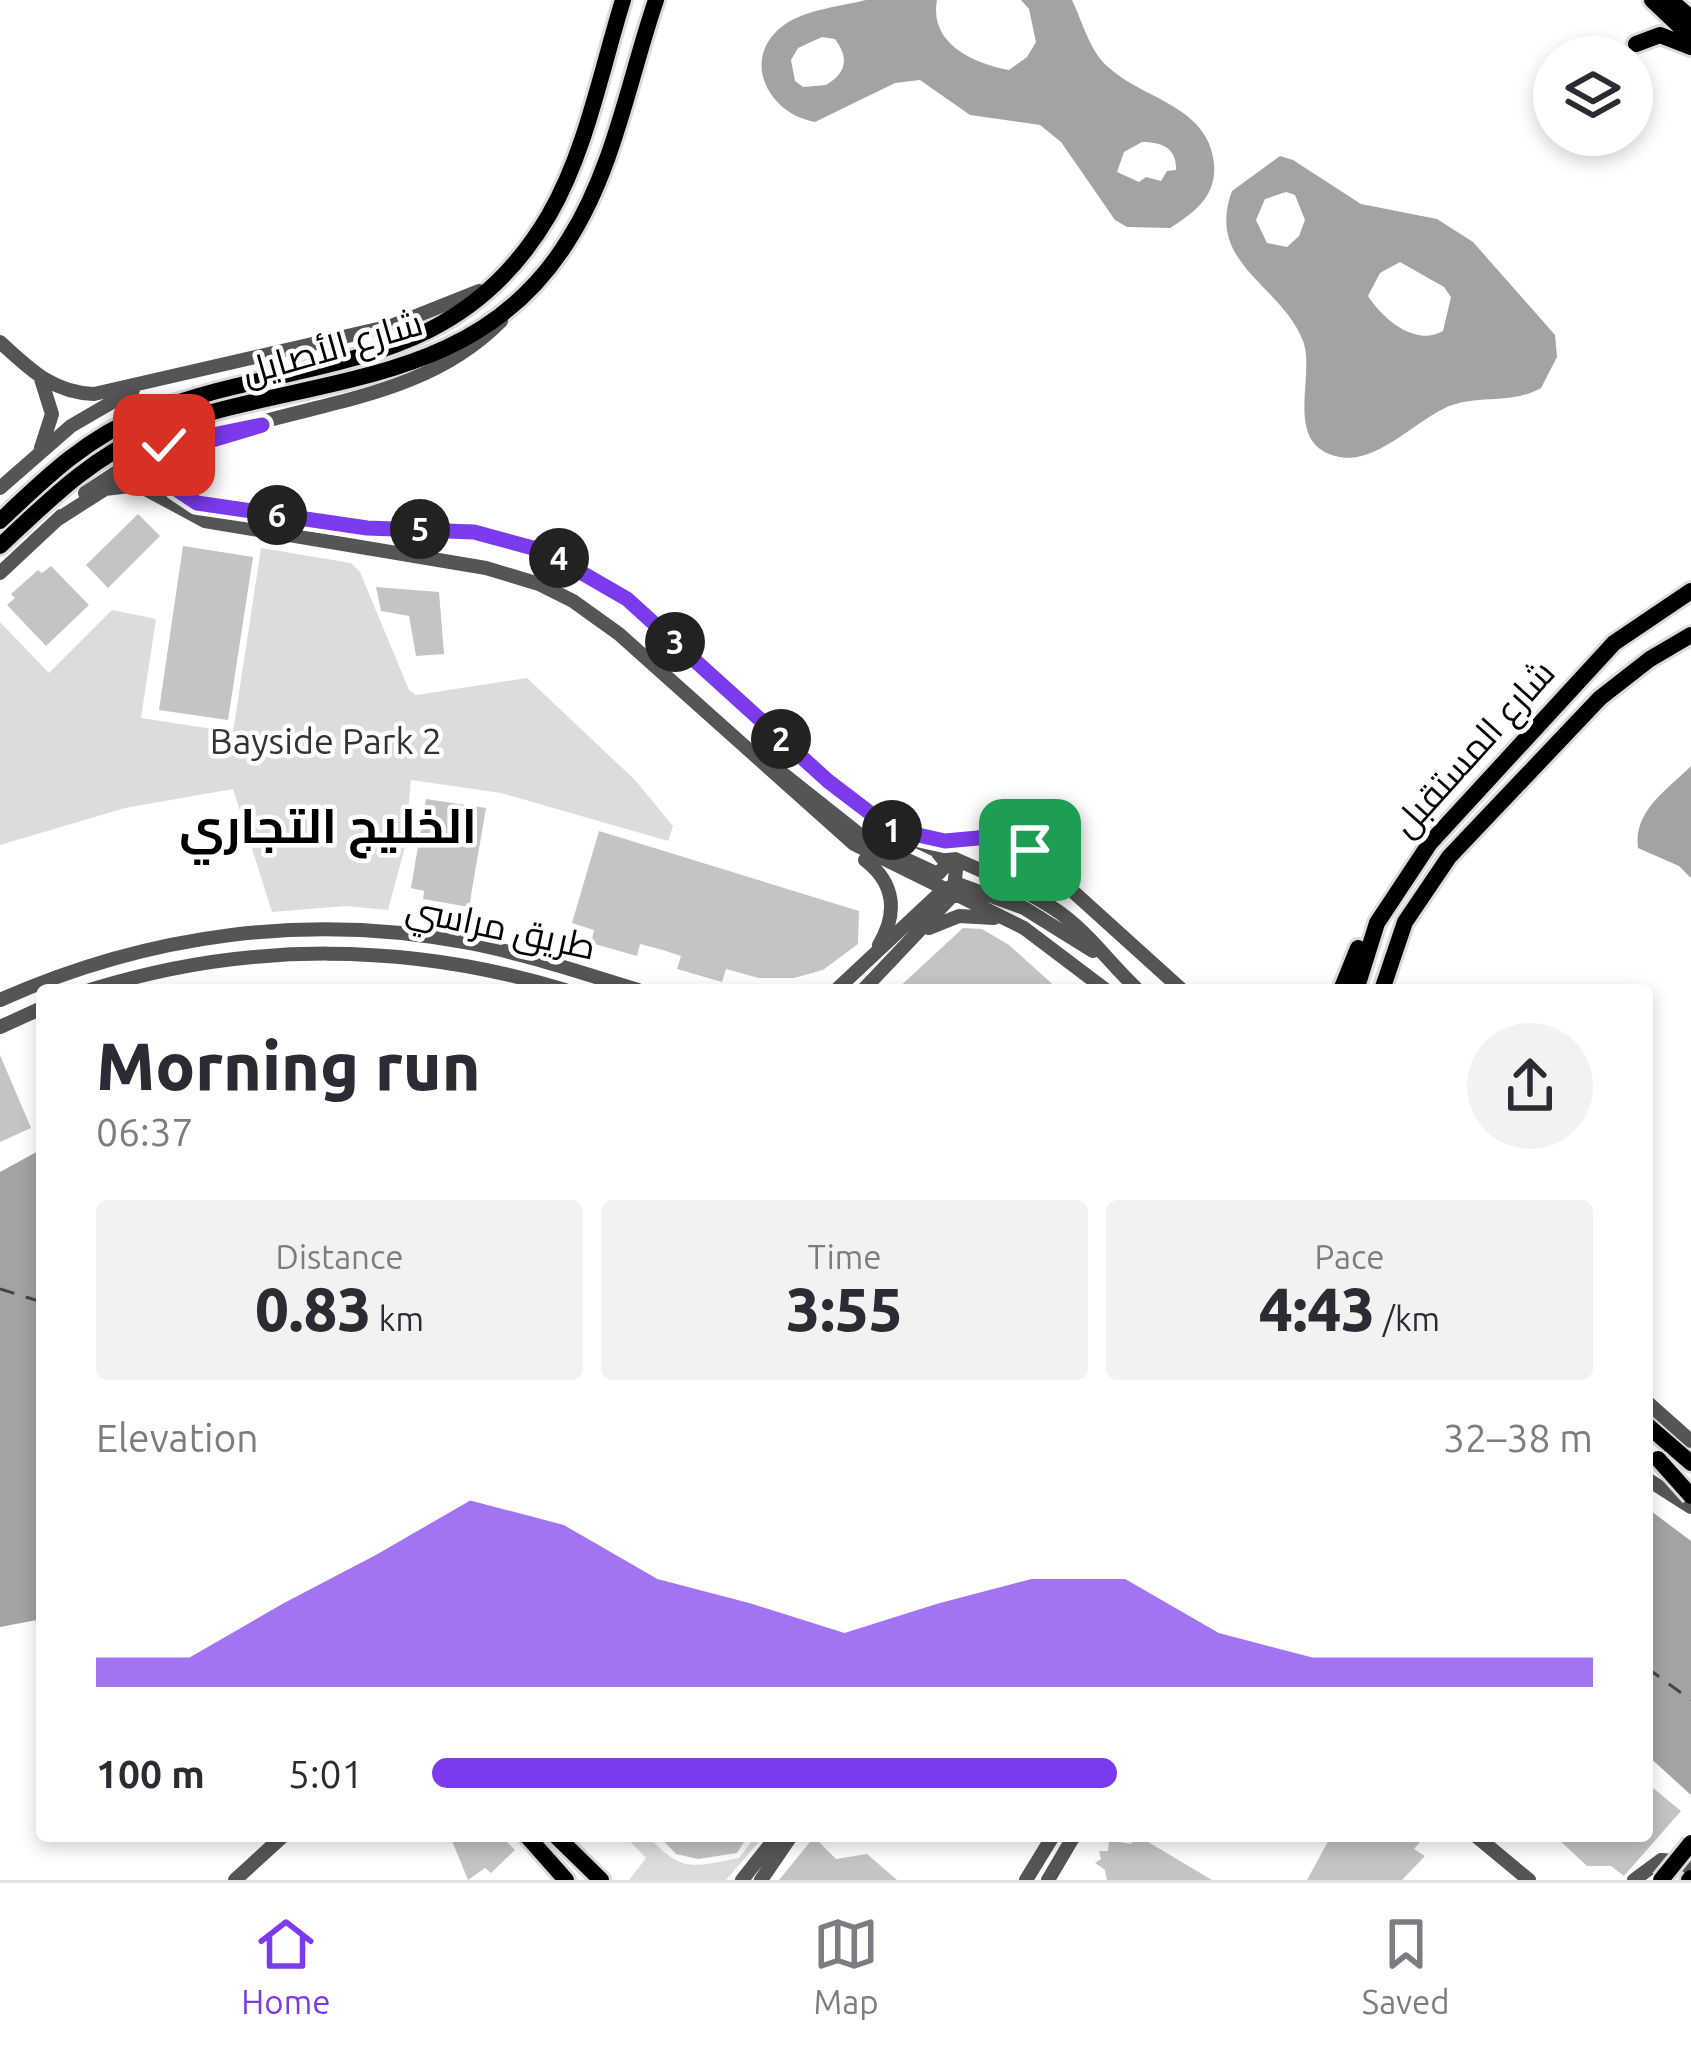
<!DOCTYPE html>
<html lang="en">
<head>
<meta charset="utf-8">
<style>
	body { margin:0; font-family:Ubuntu,Cairo,sans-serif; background:#f2f2f3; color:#2b2b33; height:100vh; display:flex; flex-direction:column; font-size:45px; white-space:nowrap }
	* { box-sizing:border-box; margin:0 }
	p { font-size:39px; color:#7c7c81 }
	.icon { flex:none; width:66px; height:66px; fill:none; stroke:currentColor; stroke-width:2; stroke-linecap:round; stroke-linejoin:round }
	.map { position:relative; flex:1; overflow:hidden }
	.panel { position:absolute; left:36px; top:984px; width:1617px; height:858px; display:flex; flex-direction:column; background:#fff; border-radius:12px; box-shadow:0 6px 18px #0003 }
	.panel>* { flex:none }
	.tools { position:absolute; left:1533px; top:36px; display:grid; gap:24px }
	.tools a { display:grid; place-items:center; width:120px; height:120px; border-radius:50%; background:#fff; box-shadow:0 6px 18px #0003; font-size:60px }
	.pin { position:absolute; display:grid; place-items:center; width:102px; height:102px; color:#fff; margin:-51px; border-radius:24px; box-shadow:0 6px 18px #0006 }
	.km { position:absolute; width:60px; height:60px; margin:-30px; border-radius:50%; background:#222; color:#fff; font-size:33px; line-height:60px; text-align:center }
	.round { display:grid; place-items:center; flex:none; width:126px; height:126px; border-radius:63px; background:#f2f2f3 }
	.headline { display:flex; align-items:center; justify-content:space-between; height:204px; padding:0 60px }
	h1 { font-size:66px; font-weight:800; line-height:90px }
	.metrics { display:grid; grid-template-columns:repeat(3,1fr); gap:18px; height:204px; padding:12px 60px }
	.metrics div { display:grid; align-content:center; border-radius:12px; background:#f2f2f3; text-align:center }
	.metrics b { font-size:60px; font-weight:800 }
	.metrics small { font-size:33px; font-weight:400 }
	.metrics p { font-size:33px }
	.chart { height:336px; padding:24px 60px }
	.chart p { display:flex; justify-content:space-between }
	.chart svg { width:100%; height:216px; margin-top:12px; fill:#7c3aed; opacity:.7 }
	ul { padding:0 60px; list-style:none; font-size:39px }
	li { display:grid; grid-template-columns:192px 144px 1fr; align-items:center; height:90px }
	li i { height:30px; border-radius:15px; background:#7c3aed }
	.tab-bar { display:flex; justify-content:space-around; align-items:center; height:168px; border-top:3px solid #e1e1e2; background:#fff; font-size:33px; color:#7c7c81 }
	.tab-bar a { display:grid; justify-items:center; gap:6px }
	.tab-bar .selected { color:#7c3aed }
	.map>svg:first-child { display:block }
	.green { fill:#dcdcdc }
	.water { fill:#a3a3a3; fill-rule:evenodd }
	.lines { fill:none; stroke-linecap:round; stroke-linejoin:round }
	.ferry { stroke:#444; stroke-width:3; stroke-dasharray:15 12; stroke-linecap:butt }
	.building { fill:#c4c4c4 }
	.major-casing { stroke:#dbdbdb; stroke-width:22 }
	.minor { stroke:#555; stroke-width:14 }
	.major { stroke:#000; stroke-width:16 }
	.major-bridge-casing { stroke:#dbdbdb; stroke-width:22; stroke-linecap:butt }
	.major-bridge { stroke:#000; stroke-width:16 }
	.route-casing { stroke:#fff; stroke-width:24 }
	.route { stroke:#7c3aed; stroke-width:15 }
	.labels { text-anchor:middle; stroke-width:9; stroke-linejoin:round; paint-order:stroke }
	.street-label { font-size:36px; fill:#000; stroke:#fff }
	.park-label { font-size:36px; fill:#333; stroke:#fff }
	.district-label { font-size:48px; font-weight:bold; fill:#000; stroke:#fff }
</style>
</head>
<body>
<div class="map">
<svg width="1691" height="1880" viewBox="0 0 1691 1880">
	<rect width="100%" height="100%" fill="#fff"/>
	<path class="green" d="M261,548L351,563L360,572L409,690L416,695L527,678L635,780L673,826L668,841L501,793L411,780L405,847L388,910L346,906L272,912L233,789L125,808L0,845V622L49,673L112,610L156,619L141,718L233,732Z
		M625,1836H648C681,1873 693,1867 739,1858L756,1836H764L726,1880H629L646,1858Z"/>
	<path class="water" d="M866,0H937C929,43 972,63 1009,70L1027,57L1036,42L1029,9L1021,0H1072C1082,21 1090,51 1107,66C1143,100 1208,105 1214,163C1217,196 1195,212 1170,228L1127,227L1115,220L1061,142L1040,125L970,115L920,80L895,83L815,122C768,114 739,58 784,25C804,10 842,6 866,0ZM822,37L835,39C849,58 847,72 826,85L803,87L795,81L791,60L798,48ZM1142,142C1162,142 1177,148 1176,170L1167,171L1161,181L1146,177L1139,182L1117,172L1124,152Z
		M1280,156L1293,160L1361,204L1437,219L1473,242L1555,335L1557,357L1541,388C1509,406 1475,393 1443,409C1412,424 1373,467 1335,456C1283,442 1316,375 1303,341C1281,284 1205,264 1232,191ZM1286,192L1295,195L1305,220L1299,236L1287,247L1267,243L1256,220L1265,199ZM1400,262L1444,287L1451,297L1443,331C1415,347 1383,319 1368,296L1380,273Z
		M1691,766V878L1679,866L1638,848C1633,811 1667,790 1691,766Z
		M42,1149V1619L0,1627V1172Z
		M1647,1508L1691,1541V1795L1647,1755Z"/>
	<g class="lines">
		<path class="ferry" d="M0,1289L42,1302
			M1647,1668L1691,1700"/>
	</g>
	<path class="building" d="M138,514L160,536L108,588L86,565Z
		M183,546L253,557L228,720L159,710Z
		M51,566L89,605L46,646L7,605L15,598L11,594L38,570L42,573Z
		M376,587L439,592L444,654L416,656L409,616L381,611Z
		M426,799L486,808L469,907L423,899L424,891L411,888Z
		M599,831L859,911L858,944L823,970L794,978H759L726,969L722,982L677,969L681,956L663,950L640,944L637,956L591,943L594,930L572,923Z
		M963,928L982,929L1009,945L1059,990H896Z
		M0,1055L31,1128L0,1142Z
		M1647,1783L1681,1811L1624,1876L1611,1866H1587L1555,1836H1647Z
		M450,1836H501L515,1850L491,1873L485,1868L468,1880Z
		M659,1836H748L737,1853L698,1859L676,1854Z
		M1135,1836H1138L1212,1880H1107L1105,1870L1095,1863L1101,1859L1099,1851H1108L1109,1840L1131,1844Z
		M1331,1836H1410L1420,1842L1414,1849L1425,1856L1402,1880H1307Z
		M814,1837L836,1859L867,1854L897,1880H779Z"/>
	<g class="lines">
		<g class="major-casing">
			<path id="major" d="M1652,0L1691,37
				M1670,0L1691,18
				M1636,44L1660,35L1691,47
				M0,521C45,478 87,437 146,414C299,353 452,381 549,215C586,151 601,71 623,0
				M0,546C47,502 91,457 152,432C300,373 474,395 569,239C614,168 629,79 656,0
				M1341,990L1358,948
				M1356,990L1377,923L1430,843L1614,643L1691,591
				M1382,990L1405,922L1449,857L1600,698L1650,659L1691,635
				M1647,1425L1691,1463
				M527,1836L566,1880
				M556,1836L601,1880
				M1689,1880L1691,1878"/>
		</g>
		<path class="minor" d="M501,321C414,409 288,400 183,450L174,464L176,489L197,503C254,512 312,523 369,529C429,535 483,528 540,550C654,592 760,731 859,806C918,851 991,868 1053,908C1087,930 1109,963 1138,990
			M0,342C29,368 52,393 94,394L391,326L479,291
			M41,379L52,414L41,448
			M0,488L71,426L133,390
			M85,493L147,452L204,434
			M58,519L105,489L138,485L205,521L486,568L539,584L573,601L619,634L854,844L1024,928L1106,990
			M0,573L61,516
			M772,765L869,842L938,874L947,864L938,853
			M917,837C950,844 985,829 1016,840L1182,990
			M865,860C895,883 898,913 879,945
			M1022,889L1010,875L1009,860L1021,853L1034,856
			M929,928L959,916L994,918
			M90,990C246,941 409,942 565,990
			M836,990L943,890L958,884L1024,908L1093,951
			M863,990L953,895L957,862
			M0,1000C148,934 309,912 469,943C526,954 582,973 638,990
			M0,1027L42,1008
			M1647,1402L1691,1441
			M1647,1479L1691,1507
			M1476,1836L1529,1880
			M235,1880L283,1836
			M742,1880L777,1836
			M761,1880L791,1836
			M1026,1880L1053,1836
			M1048,1880L1074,1836
			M1634,1880L1661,1860L1681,1861L1691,1869"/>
		<use href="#major" class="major"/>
		<g class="major-bridge-casing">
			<path id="major-bridge" d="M1658,1459L1691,1496
				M1661,1880L1691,1843"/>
		</g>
		<use href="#major-bridge" class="major-bridge"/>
	</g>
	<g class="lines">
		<g class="route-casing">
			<path id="route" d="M164,445L262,425L192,446L173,464L176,489L197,503L367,528L474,532L544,551L627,599L828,781L891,829L945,841L1000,836L1030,850"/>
		</g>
		<use href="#route" class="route"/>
	</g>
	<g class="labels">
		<g class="street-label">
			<text transform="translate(332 347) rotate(-16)" y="13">شارع الأصايل</text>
			<text transform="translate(1473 748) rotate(-48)" y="13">شارع المستقبل</text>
			<text transform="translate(501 927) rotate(12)" y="13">طريق مراسي</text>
		</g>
		<g class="park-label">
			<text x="326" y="754">Bayside Park 2</text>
		</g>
		<g class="district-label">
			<text x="328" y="843">الخليج التجاري</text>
		</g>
	</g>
</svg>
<div class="tools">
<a><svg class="icon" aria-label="layers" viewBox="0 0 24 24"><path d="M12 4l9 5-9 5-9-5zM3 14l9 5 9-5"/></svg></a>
</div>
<div class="pin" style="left:1030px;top:850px;background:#1e9e55"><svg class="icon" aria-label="arrive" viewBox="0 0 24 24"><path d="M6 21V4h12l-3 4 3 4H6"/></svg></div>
<div class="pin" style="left:164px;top:445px;background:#d93025"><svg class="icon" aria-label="check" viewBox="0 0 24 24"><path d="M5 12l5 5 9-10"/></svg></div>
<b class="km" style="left:892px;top:830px">1</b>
<b class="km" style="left:781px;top:739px">2</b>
<b class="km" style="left:675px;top:642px">3</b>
<b class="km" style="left:559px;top:558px">4</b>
<b class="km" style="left:420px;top:529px">5</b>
<b class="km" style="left:277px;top:515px">6</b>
<section class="panel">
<div class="headline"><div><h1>Morning run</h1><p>06:37</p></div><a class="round"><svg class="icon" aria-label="share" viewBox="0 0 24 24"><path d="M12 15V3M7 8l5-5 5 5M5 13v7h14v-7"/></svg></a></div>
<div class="metrics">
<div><p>Distance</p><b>0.83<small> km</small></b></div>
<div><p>Time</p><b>3:55</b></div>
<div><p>Pace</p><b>4:43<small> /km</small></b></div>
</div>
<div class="chart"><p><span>Elevation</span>32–38 m</p>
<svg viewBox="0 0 160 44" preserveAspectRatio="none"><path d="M0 44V38L10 38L20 27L30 17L40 6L50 11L60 22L70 27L80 33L90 27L100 22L110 22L120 33L130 38L140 38L150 38L160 38V44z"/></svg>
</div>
<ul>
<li><b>100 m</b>5:01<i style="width:59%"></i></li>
</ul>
</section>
</div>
<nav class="tab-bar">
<a class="selected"><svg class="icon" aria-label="home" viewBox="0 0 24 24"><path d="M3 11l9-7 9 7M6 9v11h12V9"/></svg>Home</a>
<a><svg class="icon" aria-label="map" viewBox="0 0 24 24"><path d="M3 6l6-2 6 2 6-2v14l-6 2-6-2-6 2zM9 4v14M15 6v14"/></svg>Map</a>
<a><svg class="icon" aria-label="saved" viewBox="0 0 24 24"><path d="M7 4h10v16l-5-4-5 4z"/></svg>Saved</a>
</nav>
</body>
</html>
